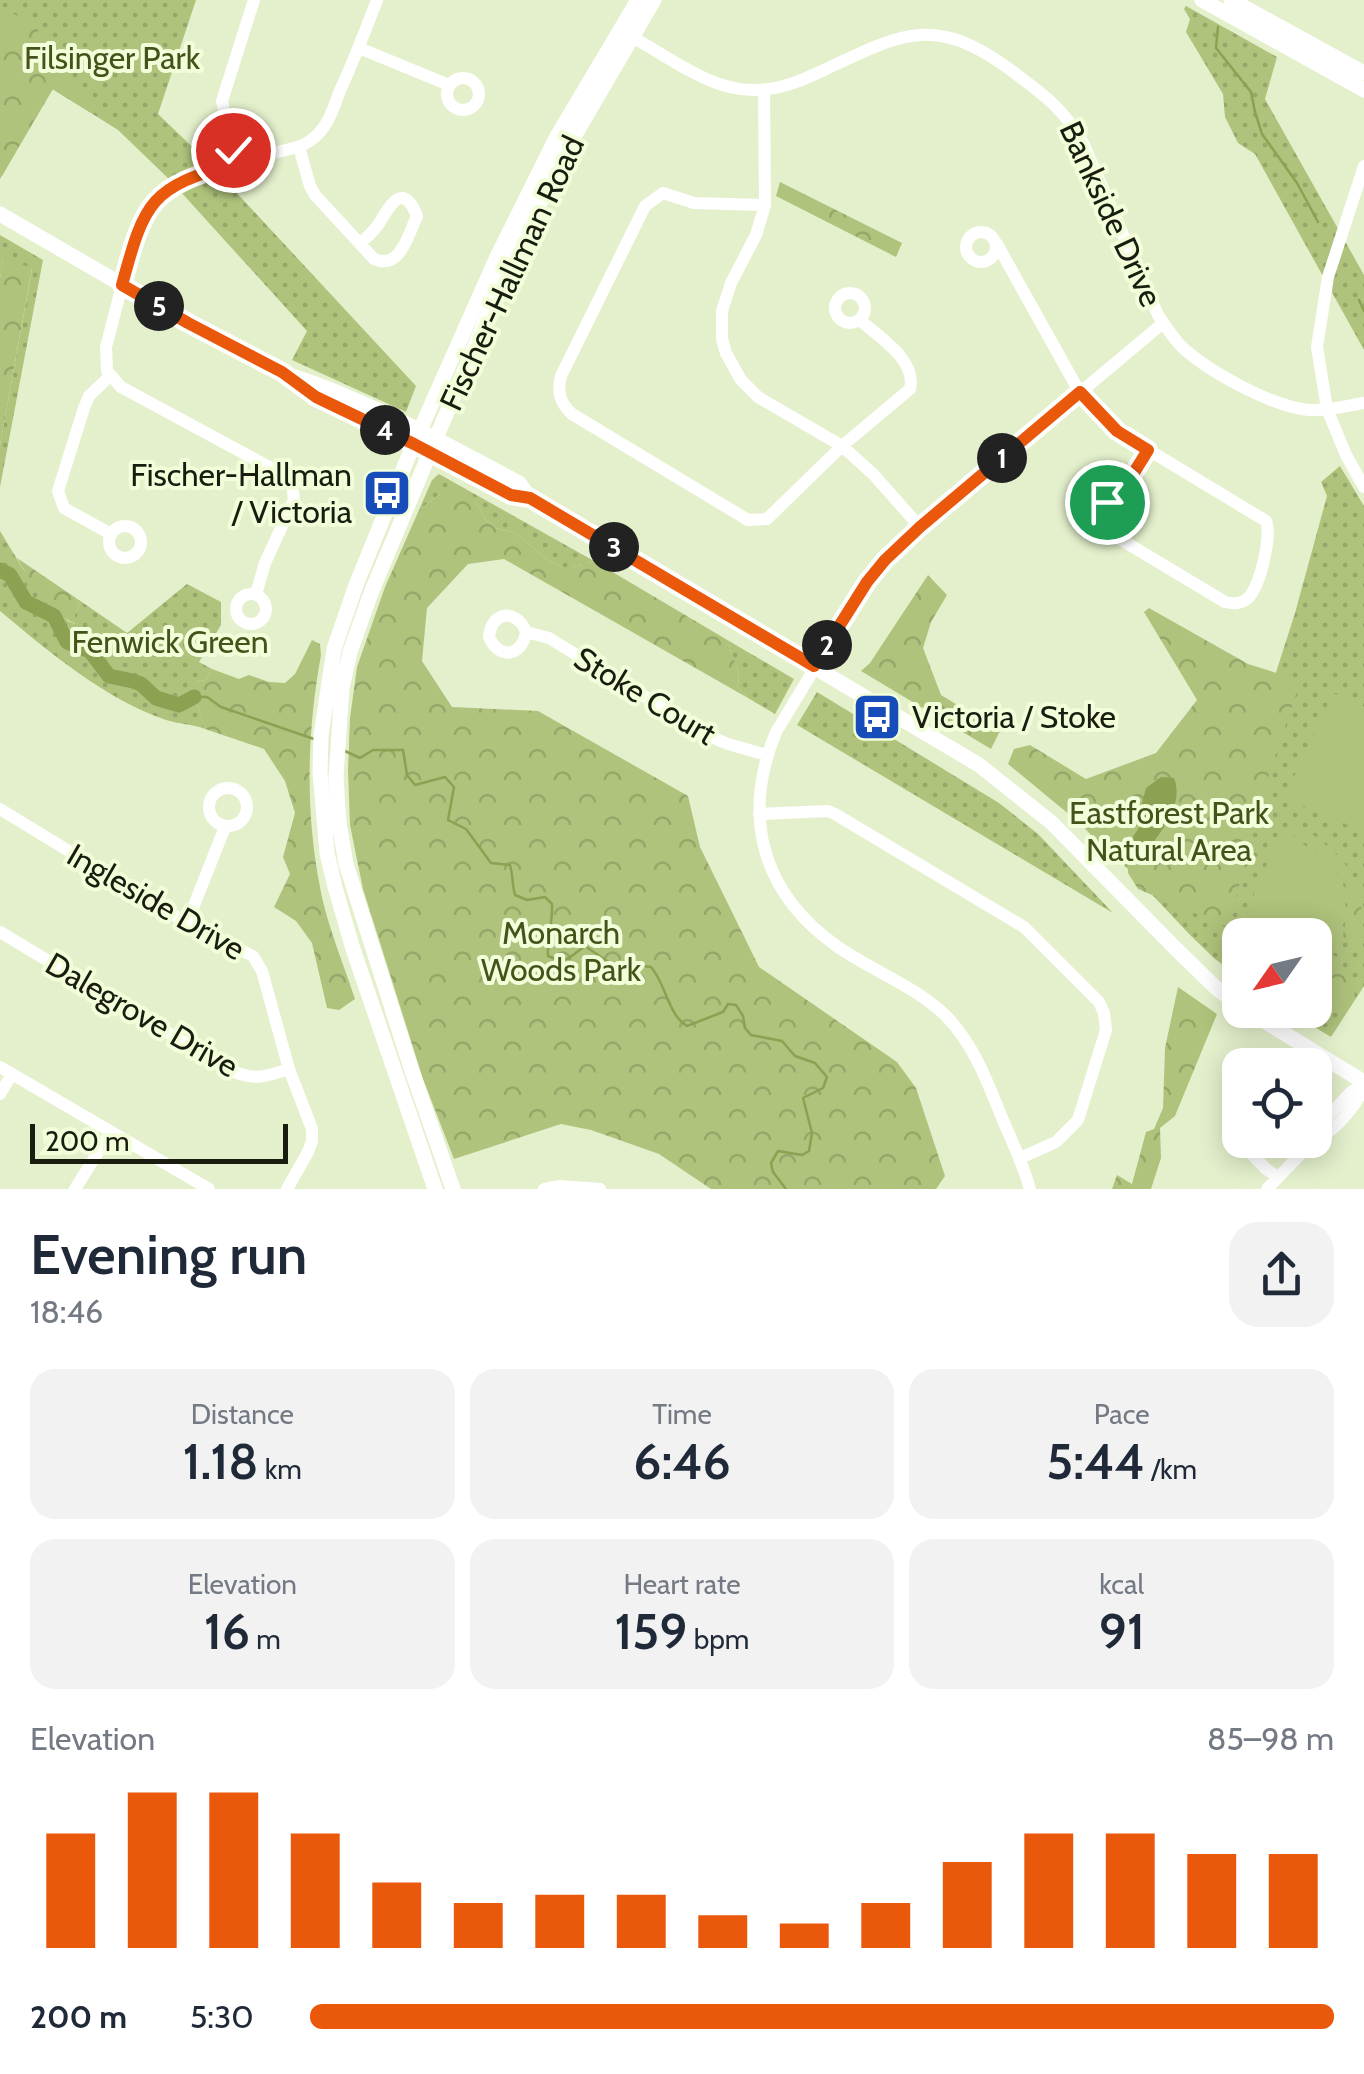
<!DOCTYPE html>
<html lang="en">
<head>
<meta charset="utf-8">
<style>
	body { margin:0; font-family:Cabin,sans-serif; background:#f2f2f3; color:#1f2937; height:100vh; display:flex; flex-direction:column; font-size:38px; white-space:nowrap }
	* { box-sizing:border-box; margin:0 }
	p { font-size:32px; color:#747a83 }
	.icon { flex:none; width:55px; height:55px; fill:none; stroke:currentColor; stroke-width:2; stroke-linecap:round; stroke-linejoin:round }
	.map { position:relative; height:1189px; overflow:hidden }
	.sheet { display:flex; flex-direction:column; background:#fff; flex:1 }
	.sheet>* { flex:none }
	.needle { width:65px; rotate:236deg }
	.buttons { position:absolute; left:1222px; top:918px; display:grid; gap:20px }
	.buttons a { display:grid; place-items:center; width:110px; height:110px; border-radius:20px; background:#fff; box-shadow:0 5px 25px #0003; font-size:50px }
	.scale { position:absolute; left:30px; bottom:25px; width:258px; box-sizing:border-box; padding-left:10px; border:5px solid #191d10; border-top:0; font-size:28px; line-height:35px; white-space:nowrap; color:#191d10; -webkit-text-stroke:8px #f2fdd9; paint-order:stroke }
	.pin { position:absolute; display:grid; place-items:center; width:85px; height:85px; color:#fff; margin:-42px; border:5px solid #fff; border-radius:50%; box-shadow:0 2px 10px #0007 }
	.km { position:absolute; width:50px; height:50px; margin:-25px; border-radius:50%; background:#222; color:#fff; font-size:28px; line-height:50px; text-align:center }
	.round { display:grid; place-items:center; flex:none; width:105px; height:105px; border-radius:30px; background:#f2f2f3 }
	.headline { display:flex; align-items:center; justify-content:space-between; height:170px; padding:0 30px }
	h1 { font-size:55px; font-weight:600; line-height:75px }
	.metrics { display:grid; grid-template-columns:repeat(3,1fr); gap:15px; height:170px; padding:10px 30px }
	.metrics div { display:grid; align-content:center; border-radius:25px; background:#f2f2f3; text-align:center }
	.metrics b { font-size:50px; font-weight:600 }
	.metrics small { font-size:28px; font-weight:400 }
	.metrics p { font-size:28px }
	.chart { height:280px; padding:20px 30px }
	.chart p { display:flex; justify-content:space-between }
	.chart svg { width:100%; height:180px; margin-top:10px; stroke:#ea580c; stroke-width:6 }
	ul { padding:0 30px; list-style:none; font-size:32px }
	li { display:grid; grid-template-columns:160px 120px 1fr; align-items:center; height:75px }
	li i { height:25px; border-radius:12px; background:#ea580c }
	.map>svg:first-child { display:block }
	.green { fill:url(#green-dots) }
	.forest { fill:url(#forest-crowns) }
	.pitch { fill:#afc37c }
	.water { fill:#8ca152 }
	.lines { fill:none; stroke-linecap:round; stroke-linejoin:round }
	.stream { stroke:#8ca152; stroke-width:2.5 }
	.river { stroke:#8ca152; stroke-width:15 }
	.minor { stroke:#fff; stroke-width:12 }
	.major { stroke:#fff; stroke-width:15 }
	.route-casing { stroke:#fff; stroke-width:20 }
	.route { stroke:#ea580c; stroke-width:12 }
	.labels { text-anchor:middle; stroke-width:8; stroke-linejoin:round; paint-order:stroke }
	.park-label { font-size:32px; fill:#45531a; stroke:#f2fdd9 }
	.street-label { font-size:32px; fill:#191d10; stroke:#f2fdd9 }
	.poi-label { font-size:32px; fill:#191d10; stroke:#f2fdd9; text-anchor:end }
</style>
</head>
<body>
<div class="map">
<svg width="1364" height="1189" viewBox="0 0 1364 1189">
	<defs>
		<pattern id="green-dots" width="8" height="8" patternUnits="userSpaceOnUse" patternTransform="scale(2.5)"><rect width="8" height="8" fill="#afc37c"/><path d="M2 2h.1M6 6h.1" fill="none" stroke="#96a76a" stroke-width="1.8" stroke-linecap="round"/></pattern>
		<pattern id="forest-crowns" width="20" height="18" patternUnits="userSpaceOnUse" patternTransform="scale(2.5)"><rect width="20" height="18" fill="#afc37c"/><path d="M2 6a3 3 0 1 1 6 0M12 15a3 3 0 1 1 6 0" fill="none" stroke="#96a76a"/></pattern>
	</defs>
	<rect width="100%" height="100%" fill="#e4f0cc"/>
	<path class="green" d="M0,0H196L158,114L208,162L416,386L406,412L292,360L307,331L170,180L118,130L53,89L0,179Z
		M1186,6L1277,57L1265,99L1364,275V350L1255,154L1238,143L1225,117L1223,94L1186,32L1190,19L1184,9Z
		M0,235L43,260L0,487V445L32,269L3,259L0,279Z
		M1340,466L1364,506V986L1331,1037L1286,1010H1315V935H1240V977L1215,959L1191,936L1059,796L1097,807L1272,685L1295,613L1327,496L1321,482Z
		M439,474L594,561L573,567H562L546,559L516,533L495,528L485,519L475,500L440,494L419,510L432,480Z
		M0,531L23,569L68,621L75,624V614L79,606L76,598L127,633L187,584L221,602V625L199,662L212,669L206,680L196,681V701L205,729C192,724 179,724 166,720C105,699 49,652 0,611Z
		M729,641L794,679L775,714L748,698L737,687C744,670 729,658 729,641Z
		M817,692L999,803L1038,834L1113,913L797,725Z"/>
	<path class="forest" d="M14,14L37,27L45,48L55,62L79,83L91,113L52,89L2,176L0,167V19Z
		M780,182L902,243L896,257L776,196Z
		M3,258L32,268L0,445V279Z
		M461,492L475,500L485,519L495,528L516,533L546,559L562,567H573L594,561L729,641C729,658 744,669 737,687L748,698L504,559L468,564L427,608L422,661L452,707L538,711L688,796L700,847L759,967L897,1062L916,1088L945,1176L936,1189H711L659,1154L591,1130L561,1124L454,1159L423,1079L363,889L350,825L348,770L350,718L357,667L385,587L419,510L440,494Z
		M17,558L76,598L79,606L75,614L76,624C56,617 27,577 17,558Z
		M928,575L947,595L931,622L923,648L941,695L1000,731L991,749L861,671L870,663Z
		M1149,608L1248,664L1286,676L1298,688L1267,781L1274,808L1254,830L1228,927L1138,889L1128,873V860L1140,861L1174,810L1141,807C1139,834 1131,841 1113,860L1082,825L1008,764L1014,749L1030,745L1086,779L1156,753L1197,700L1144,612Z
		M312,640L320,644L321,655C307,732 305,810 320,887C326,922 344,965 355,999L339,1010L327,1008L312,943L296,921L274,907L290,874L283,857L295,813L285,781L264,749L205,729L196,701L195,681L206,680L212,669L239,679L249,675L269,682L285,683L295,674Z
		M1294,821C1352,863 1364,873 1363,946L1342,942C1344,928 1350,909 1348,895C1345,866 1308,842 1283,831Z
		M1328,952L1341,960L1355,996L1345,1010L1315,989V954Z
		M1178,987L1217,1014L1175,1116L1160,1128L1161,1158L1151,1189H1112L1117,1175L1132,1184L1146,1132L1154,1129L1163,1108L1165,1048Z"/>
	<path class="pitch" d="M1333,693L1364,707V832L1295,802L1288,789Z
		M1281,832C1305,844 1344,867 1346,897C1347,909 1337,938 1334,951L1315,945V935H1286L1246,922L1255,891Z"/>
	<path class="water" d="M1161,777L1174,778C1186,808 1155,837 1140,862L1128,860L1130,842L1140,826L1141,807L1146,788Z"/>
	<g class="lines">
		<path class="stream" d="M1218,27L1216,48L1251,92L1255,112L1262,134L1297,183L1318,222
			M1359,300L1364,311
			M194,697H207L221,707L314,739
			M345,751L360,758L373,750H403L407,775L415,785L445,777L454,787L448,820L466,829L491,863L510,865C513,875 512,884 515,895L527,900L545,897L552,904C553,922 547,938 548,956L561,961L569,958L585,946L620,970L643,966L651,967C666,984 668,1015 687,1026L723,1012L728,1004L736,1005L743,1016L745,1028L751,1035L782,1041L795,1056L815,1063L827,1077L823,1088L803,1098L812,1133L809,1151L802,1155L778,1151L771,1163L773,1172L786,1189"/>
		<path class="river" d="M0,570L10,575L26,602L54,616L67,642L90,651L109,676L133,681L141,684L156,698L179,705L194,697"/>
		<path class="minor" d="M632,37C671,58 712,92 758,90C782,89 803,80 824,70C900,34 933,14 1008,68C1041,93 1062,106 1083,143L1158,315C1166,326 1172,337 1182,347C1209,372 1273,407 1309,410C1327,411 1346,406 1364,403
			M359,48L449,85
			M447 94a16 16 0 1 1 32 0a16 16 0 1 1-32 0Z
			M764,90L765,205L756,235L731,283L722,311V339L726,353L741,380L758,397L842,446L873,474L920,527
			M299,147L310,186L315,195L374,259C400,270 408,236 417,216C402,179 389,208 378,225C373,232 366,238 360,244
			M236,163L222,101L254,0
			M1364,166L1328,277L1317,347L1327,409L1346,455L1364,487
			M765,205L694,203L663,193L645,206L561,376C557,392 560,403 572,414L748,520L767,519L842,446L910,389C917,360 880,338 860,320
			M966 247a15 15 0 1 1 30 0a15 15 0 1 1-30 0Z
			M997,244L1080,393L1117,431L1266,521C1272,536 1260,587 1248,598C1241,604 1234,604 1225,602L1105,530L1101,518L1102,508L1130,479L1147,450
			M835 308a15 15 0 1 1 30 0a15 15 0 1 1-30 0Z
			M110,376L89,396L84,408L58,491L64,508L111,534
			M109 542a16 16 0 1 1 32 0a16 16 0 1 1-32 0Z
			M236 609a15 15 0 1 1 30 0a15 15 0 1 1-30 0Z
			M256,594L265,563L294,500L292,482L284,475L121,387L107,371L106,347L136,232C162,173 221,167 277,152C292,149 307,146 318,134C329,123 334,107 339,93C353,62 365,32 377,0
			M526,632C522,657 499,660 489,637C491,611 517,608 526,632L549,638L709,736L728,744L767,755
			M209 807a19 19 0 1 1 38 0a19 19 0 1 1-38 0Z
			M0,809L187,923L253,956L262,971L289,1069L312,1129V1141L308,1152L287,1189
			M759,814L828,811L835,814L1024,927L1099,1002L1104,1013L1106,1030L1078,1120L1056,1142L1020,1158
			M187,923L225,827
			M0,932L230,1070C254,1081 265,1077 289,1069
			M0,1067L209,1189
			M0,1094L12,1074
			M1315,1134V1130L1350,1093L1364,1083
			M1315,1139C1332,1135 1359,1103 1364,1086
			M1245,1140L1246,1148L1266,1169L1278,1177
			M1285,1140L1300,1155
			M75,1189L110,1133
			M544,1189L558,1186L600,1189
			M1030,1189C1023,1164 1012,1141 1002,1118C988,1083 974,1045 947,1017C916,986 874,972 838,947C762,894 741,817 776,732L867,582L885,560L920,527L1163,323
			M1267,1189L1314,1140"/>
		<path class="major" d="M1202,0L1364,90
			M1231,0L1364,73
			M0,214L188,323L282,373L316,397L414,444L511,495L530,498L979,765L1052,823L1175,948L1215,987L1240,1006
			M296,377C374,403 447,445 519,483L530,498
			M1246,1010L1364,1082
			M435,1189L353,949L335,887L327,853L320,772L321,736L334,649L356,585L409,455L496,259L556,138L638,0
			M453,1189L411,1068L346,864L339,823L336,777L342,688L350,652L371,593L510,262L572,140L654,0"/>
	</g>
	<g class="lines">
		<g class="route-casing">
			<path id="route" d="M233,150L236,163C150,188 145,200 122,285L188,323L282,372L316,397L414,444L511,495L530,498L814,666L867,582L885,560L920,527L1080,392L1117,431L1148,450L1130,479L1107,502"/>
		</g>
		<use href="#route" class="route"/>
	</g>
	<defs>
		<g id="bus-square" transform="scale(2.5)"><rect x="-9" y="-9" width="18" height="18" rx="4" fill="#174dba" stroke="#f2fdd9"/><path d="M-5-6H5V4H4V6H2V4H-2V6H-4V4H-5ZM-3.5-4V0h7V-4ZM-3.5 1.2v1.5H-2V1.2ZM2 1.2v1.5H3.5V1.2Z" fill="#fff"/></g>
	</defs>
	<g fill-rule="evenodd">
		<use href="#bus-square" x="387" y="493"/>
		<use href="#bus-square" x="877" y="717"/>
	</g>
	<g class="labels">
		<g class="park-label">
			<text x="112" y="69">Filsinger Park</text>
			<text x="170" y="653">Fenwick Green</text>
			<text x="1169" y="824">Eastforest Park<tspan x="1169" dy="37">Natural Area</tspan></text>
			<text x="561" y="944">Monarch<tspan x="561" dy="37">Woods Park</tspan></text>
		</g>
		<g class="street-label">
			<text transform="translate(1111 214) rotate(65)" y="11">Bankside Drive</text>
			<text transform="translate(512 273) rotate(-65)" y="11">Fischer-Hallman Road</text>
			<text transform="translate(645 696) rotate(31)" y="11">Stoke Court</text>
			<text transform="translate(156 902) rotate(30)" y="11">Ingleside Drive</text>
			<text transform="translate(142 1015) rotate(30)" y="11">Dalegrove Drive</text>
		</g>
		<g class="poi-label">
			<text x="352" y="486">Fischer-Hallman<tspan x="352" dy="37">/ Victoria</tspan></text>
			<text x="912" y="728" text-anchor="start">Victoria / Stoke</text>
		</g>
	</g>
</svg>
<div class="buttons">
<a><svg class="needle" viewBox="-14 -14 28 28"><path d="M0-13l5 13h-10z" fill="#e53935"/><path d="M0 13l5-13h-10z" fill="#747a83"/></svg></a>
<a><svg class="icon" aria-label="locate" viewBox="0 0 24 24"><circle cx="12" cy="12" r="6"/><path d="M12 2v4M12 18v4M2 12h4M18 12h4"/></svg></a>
</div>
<div class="scale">200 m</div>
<div class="pin" style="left:1107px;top:502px;background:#1e9e55"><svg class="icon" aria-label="arrive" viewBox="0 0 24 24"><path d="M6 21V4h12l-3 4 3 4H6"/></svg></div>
<div class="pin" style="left:233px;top:150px;background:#d93025"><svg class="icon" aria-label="check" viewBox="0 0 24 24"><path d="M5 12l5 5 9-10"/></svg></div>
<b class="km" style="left:1002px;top:458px">1</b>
<b class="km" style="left:827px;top:645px">2</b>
<b class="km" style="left:614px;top:547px">3</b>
<b class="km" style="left:385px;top:430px">4</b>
<b class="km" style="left:159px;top:306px">5</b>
</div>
<section class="sheet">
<div class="headline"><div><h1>Evening run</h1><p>18:46</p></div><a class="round"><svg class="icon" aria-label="share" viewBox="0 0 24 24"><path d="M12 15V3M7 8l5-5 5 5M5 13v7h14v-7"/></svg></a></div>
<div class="metrics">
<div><p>Distance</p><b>1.18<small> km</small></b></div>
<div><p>Time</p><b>6:46</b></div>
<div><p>Pace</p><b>5:44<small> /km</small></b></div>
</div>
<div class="metrics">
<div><p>Elevation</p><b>16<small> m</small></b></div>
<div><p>Heart rate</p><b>159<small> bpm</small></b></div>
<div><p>kcal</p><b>91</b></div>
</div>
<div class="chart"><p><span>Elevation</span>85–98 m</p>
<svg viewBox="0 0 160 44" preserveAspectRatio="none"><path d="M5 44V16M15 44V6M25 44V6M35 44V16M45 44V28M55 44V33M65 44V31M75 44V31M85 44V36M95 44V38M105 44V33M115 44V23M125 44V16M135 44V16M145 44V21M155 44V21"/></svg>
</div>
<ul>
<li><b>200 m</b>5:30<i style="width:100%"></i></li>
</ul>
</section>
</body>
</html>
